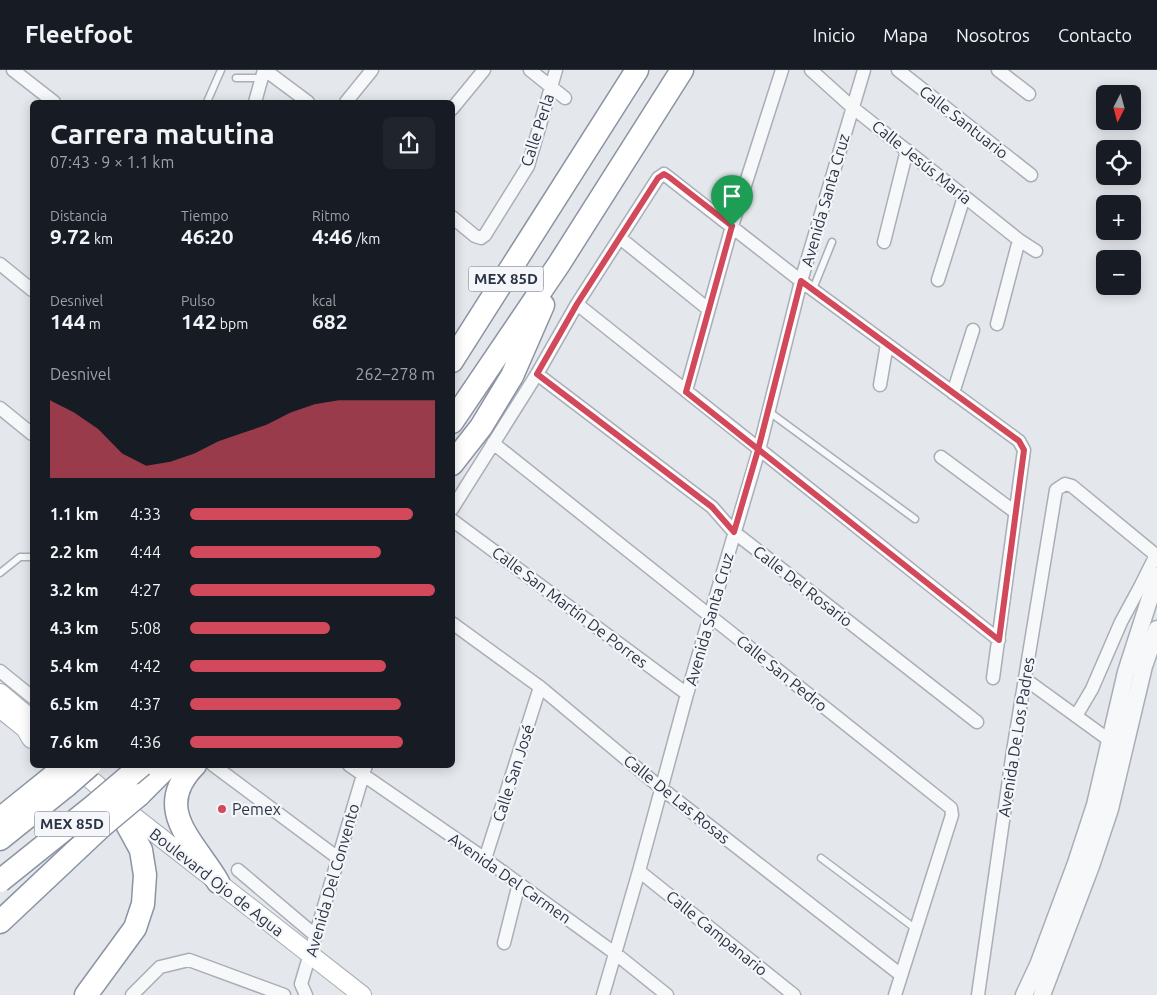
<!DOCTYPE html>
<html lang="es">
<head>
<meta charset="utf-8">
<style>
	body { margin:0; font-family:Ubuntu,sans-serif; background:#20242c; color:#f1f3f6; height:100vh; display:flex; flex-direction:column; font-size:19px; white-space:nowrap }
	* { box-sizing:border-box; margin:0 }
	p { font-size:16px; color:#9ea1a6 }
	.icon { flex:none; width:28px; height:28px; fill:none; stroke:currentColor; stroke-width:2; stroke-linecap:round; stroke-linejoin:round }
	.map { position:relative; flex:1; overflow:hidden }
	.sheet { position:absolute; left:30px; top:30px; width:425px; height:668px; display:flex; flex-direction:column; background:#171b24; border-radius:8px; box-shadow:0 2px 12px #0003 }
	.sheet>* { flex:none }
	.needle { width:32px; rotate:186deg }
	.controls { position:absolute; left:1096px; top:15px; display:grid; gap:10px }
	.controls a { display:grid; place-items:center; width:45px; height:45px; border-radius:8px; background:#171b24; box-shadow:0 2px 12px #0003; font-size:25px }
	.pin { position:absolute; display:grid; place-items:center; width:42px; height:42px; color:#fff; margin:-51px -21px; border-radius:50% 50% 50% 0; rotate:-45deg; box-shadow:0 0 5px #0007 }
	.pin .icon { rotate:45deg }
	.round { display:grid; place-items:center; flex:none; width:52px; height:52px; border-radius:8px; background:#20242c }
	.summary { display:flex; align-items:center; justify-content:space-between; height:85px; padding:0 20px }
	h1 { font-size:28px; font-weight:700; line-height:38px }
	.figures { display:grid; grid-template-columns:repeat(3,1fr); gap:8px; height:85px; padding:5px 20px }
	.figures div { display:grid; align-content:center }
	.figures b { font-size:21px; font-weight:700 }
	.figures small { font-size:14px; font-weight:400 }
	.figures p { font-size:14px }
	.chart { height:140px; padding:10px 20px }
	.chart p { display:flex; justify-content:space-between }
	.chart svg { width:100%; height:90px; margin-top:5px; fill:#d1495b; opacity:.7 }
	ul { padding:0 20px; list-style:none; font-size:16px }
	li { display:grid; grid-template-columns:80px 60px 1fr; align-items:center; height:38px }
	li i { height:12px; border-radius:6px; background:#d1495b }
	header { display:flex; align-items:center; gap:30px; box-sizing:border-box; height:70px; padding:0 25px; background:#171b24; border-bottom:1px solid #363941 }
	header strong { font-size:24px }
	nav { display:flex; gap:28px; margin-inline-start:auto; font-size:18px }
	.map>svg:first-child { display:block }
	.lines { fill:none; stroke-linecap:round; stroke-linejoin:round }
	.service-casing { stroke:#a9aeb7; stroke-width:9 }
	.minor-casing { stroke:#a9aeb7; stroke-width:15 }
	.tertiary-casing { stroke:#a9aeb7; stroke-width:19 }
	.secondary-casing { stroke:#a9aeb7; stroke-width:20 }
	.primary-casing { stroke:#a3abb8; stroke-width:22 }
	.motorway-casing { stroke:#8b94a3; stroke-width:25 }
	.service { stroke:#f7f8fa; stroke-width:6 }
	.minor { stroke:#f7f8fa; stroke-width:12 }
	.tertiary { stroke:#f7f8fa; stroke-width:16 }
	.secondary { stroke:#fff; stroke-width:18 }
	.primary { stroke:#fff; stroke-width:20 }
	.motorway { stroke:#fff; stroke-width:22 }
	.motorway-bridge-casing { stroke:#8b94a3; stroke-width:25; stroke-linecap:butt }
	.motorway-bridge { stroke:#fff; stroke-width:22 }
	.route-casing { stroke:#fff; stroke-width:10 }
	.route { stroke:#d1495b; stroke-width:6 }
	.poi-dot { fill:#d1495b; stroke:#f4f6f9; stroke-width:2 }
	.labels { text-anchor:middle; stroke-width:4.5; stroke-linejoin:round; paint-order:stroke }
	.shield { fill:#f4f6f9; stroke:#676e7b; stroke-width:1 }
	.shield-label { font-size:15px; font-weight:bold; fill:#2b3445 }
	.street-label { font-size:16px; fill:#2b3445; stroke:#f4f6f9 }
	.poi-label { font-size:16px; fill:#2b3445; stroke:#f4f6f9; text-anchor:start }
</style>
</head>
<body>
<header>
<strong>Fleetfoot</strong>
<nav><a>Inicio</a><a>Mapa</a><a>Nosotros</a><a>Contacto</a></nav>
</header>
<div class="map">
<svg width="1157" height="925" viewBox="0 0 1157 925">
	<rect width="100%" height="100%" fill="#e4e7ec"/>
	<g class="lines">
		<g class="service-casing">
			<path id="service" d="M236,8H262
				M209,32H207L221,0
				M813,219L832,172
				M768,341L915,449
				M0,503L20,487H32
				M821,788L916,859"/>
		</g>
		<g class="minor-casing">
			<path id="minor" d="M13,0L54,32
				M265,0L308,32
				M530,0L565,28
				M811,0L852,37L1019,170L1036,181
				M898,0L1031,105
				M998,0L1029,24
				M255,32L264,0
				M346,32L372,0
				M452,39L484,0
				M452,147L475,166L481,168L485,165L528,96L556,0
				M620,168L708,239
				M884,172L907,80
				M0,194L32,220
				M938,210L964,127
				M577,234L999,570
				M997,254L1019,170
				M537,304L712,437L734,462L977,652
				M880,315L887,274
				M686,321L732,156L782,0
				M953,323L973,260
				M0,338L32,364
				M493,373L951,738L952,745L895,925
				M941,387L1015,442
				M452,439L537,304L577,234L658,108L664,104L801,211L1019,371L1024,380L993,608
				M452,450L687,624
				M452,553L540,617L661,718L901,905
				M0,601L32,627
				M1025,609L1109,670
				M1076,646L1092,619L1121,552L1141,515L1156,485
				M213,695L338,788
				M349,695L485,789L616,884L667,925
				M485,789L540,617
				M238,800L316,866
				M639,801L794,925
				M504,873L519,813
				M132,925L160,897L189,890L284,925
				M306,925L301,914L366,695
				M603,925L639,801L687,624L759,380L801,211L864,0
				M978,925L1013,681L1056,420L1065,414L1072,416L1157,486"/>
		</g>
		<g class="tertiary-casing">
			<path id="tertiary" d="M1024,925L1038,895L1076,793L1095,735L1126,602L1157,506
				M1042,925L1091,796L1110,739L1144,596L1157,559"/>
		</g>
		<g class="secondary-casing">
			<path id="secondary" d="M0,623L32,650
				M74,695L128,742L362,925"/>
		</g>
		<g class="primary-casing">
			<path id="primary" d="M0,637L26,658L32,668"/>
		</g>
		<g class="motorway-casing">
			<path id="motorway" d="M452,291L637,0
				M452,352L559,194L682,0
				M452,394L481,357L512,306L543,235
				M195,695C151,739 194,771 218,812
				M139,725L169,695
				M0,749L57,703
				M0,769L66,716
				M0,852L102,756
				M86,925L135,858L143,834L145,805L141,780L123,747"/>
		</g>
		<use href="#service" class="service"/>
		<use href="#minor" class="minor"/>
		<use href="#tertiary" class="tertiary"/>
		<use href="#secondary" class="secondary"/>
		<use href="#primary" class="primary"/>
		<use href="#motorway" class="motorway"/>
		<g class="motorway-bridge-casing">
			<path id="motorway-bridge" d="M57,703L67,695
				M66,716L90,695
				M102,756L139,725
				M0,811L96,734L142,695"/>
		</g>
		<use href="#motorway-bridge" class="motorway-bridge"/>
	</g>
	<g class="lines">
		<g class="route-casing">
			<path id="route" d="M732,156L669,107L664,104L658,108L577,234L537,304L712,437L734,462L758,380L801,211L1019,371L1024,380L999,570L686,322L732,156"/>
		</g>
		<use href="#route" class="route"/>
	</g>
	<circle class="poi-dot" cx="222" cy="739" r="5"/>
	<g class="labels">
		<g class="shield">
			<rect x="468.5" y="196.5" width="75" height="25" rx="4"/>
			<rect x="34.5" y="741.5" width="75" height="25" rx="4"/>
		</g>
		<g class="shield-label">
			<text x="506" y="214">MEX 85D</text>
			<text x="72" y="759">MEX 85D</text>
		</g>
		<g class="street-label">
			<text transform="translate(964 52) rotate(38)" y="6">Calle Santuario</text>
			<text transform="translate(537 60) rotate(-72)" y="6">Calle Perla</text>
			<text transform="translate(922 92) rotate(39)" y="6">Calle Jesús María</text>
			<text transform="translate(825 130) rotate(-74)" y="6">Avenida Santa Cruz</text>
			<text transform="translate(803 516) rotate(38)" y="6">Calle Del Rosario</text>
			<text transform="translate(570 537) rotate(37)" y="6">Calle San Martín De Porres</text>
			<text transform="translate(709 549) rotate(-74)" y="6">Avenida Santa Cruz</text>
			<text transform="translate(782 603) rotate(39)" y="6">Calle San Pedro</text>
			<text transform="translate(1016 667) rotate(-81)" y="6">Avenida De Los Padres</text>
			<text transform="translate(513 703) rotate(-72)" y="6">Calle San José</text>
			<text transform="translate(677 729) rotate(39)" y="6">Calle De Las Rosas</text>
			<text transform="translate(510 808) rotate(35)" y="6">Avenida Del Carmen</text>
			<text transform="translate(332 810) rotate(-74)" y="6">Avenida Del Convento</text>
			<text transform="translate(217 812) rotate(38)" y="6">Boulevard Ojo de Agua</text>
			<text transform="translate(717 863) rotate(39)" y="6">Calle Campanario</text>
		</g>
		<g class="poi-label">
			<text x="232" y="745">Pemex</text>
		</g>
	</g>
</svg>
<div class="controls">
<a><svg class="needle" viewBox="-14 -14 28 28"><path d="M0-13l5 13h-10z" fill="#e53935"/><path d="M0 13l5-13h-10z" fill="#9ea1a6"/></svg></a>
<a><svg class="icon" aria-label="locate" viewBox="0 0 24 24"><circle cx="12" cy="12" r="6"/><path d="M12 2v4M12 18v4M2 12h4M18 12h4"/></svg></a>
<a>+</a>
<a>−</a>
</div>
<div class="pin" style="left:732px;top:156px;background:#1e9e55"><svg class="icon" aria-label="arrive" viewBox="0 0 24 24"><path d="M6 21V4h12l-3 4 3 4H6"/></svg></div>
<section class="sheet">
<div class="summary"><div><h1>Carrera matutina</h1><p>07:43 · 9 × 1.1 km</p></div><a class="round"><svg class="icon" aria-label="share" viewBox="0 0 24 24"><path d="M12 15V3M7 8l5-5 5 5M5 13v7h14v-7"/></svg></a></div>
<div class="figures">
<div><p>Distancia</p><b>9.72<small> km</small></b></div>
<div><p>Tiempo</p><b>46:20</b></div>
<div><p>Ritmo</p><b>4:46<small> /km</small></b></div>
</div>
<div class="figures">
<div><p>Desnivel</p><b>144<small> m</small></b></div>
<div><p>Pulso</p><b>142<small> bpm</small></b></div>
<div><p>kcal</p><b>682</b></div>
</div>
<div class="chart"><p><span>Desnivel</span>262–278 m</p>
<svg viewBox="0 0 160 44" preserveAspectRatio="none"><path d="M0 44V6L10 12L20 20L30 32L40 38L50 36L60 32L70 26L80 22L90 18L100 12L110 8L120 6L130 6L140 6L150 6L160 6V44z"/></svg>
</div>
<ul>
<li><b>1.1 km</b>4:33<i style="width:91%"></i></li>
<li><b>2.2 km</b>4:44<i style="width:78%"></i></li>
<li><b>3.2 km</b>4:27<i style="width:100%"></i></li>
<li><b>4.3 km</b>5:08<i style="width:57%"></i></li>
<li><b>5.4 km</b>4:42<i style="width:80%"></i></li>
<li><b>6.5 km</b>4:37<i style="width:86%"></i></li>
<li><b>7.6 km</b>4:36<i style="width:87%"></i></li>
</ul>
</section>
</div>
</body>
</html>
